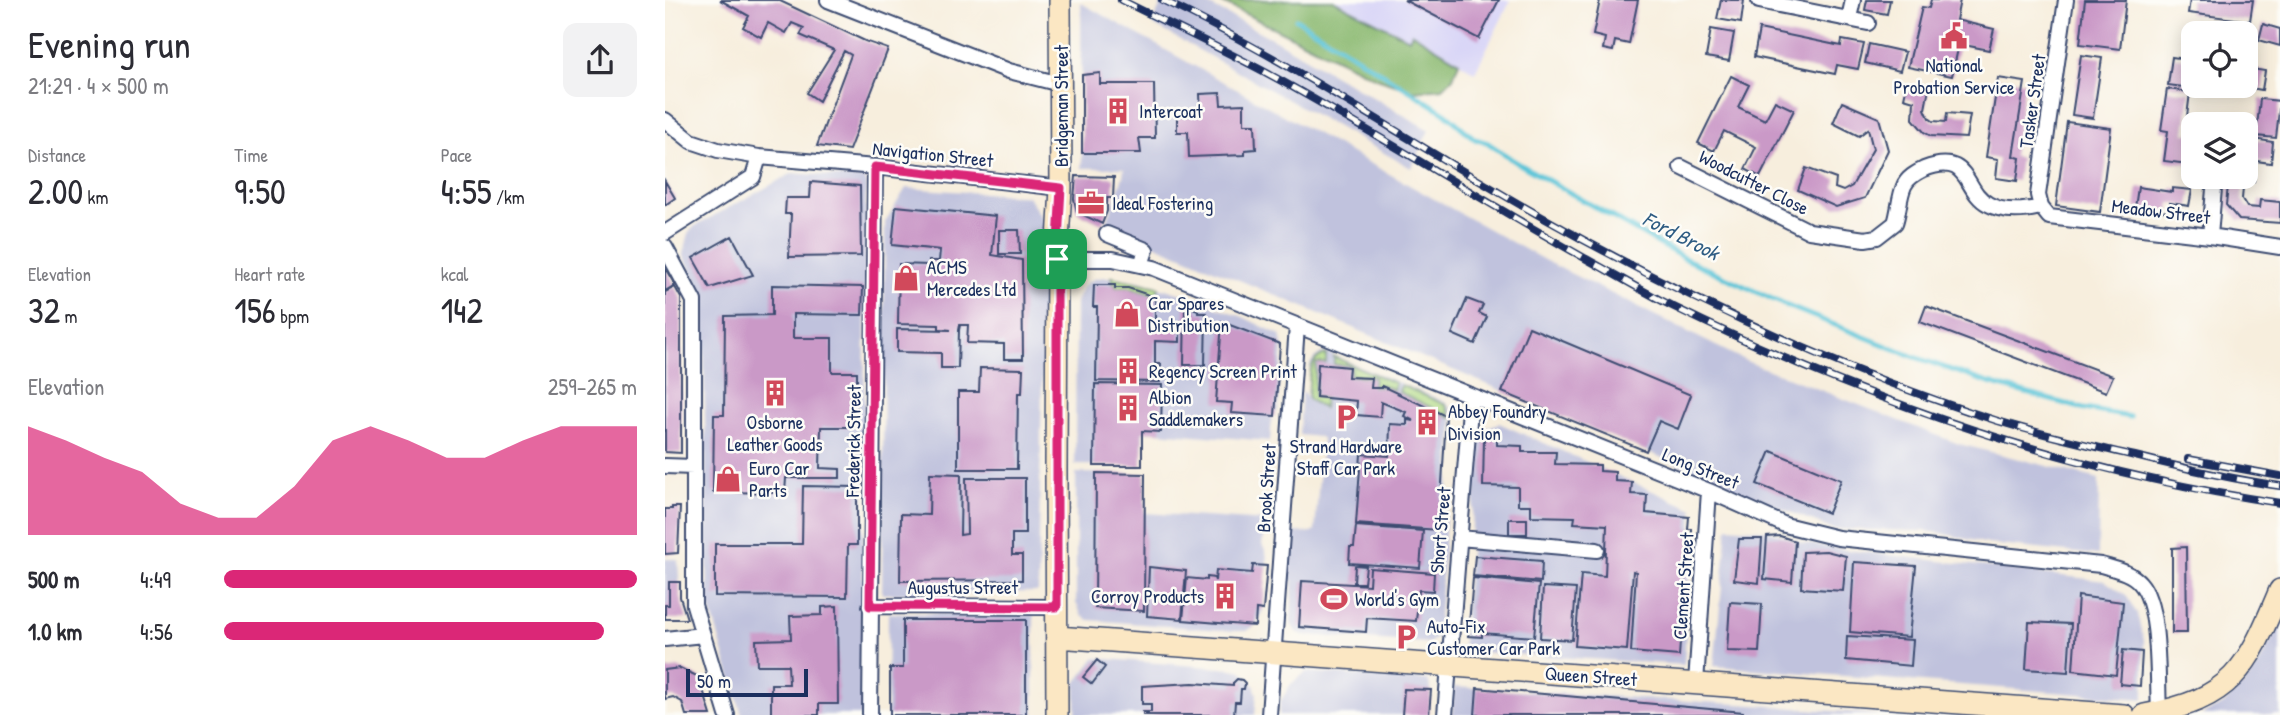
<!DOCTYPE html>
<html lang="en">
<head>
<meta charset="utf-8">
<style>
	body { margin:0; font-family:"Patrick Hand",sans-serif; background:#f2f2f3; color:#2b2b33; height:100vh; display:flex; flex-direction:column; font-size:26px; white-space:nowrap }
	* { box-sizing:border-box; margin:0 }
	p { font-size:23px; color:#7c7c81 }
	.icon { flex:none; width:38px; height:38px; fill:none; stroke:currentColor; stroke-width:2; stroke-linecap:round; stroke-linejoin:round }
	.map { position:relative; flex:1; overflow:hidden }
	.sheet { display:flex; flex-direction:column; background:#fff; width:665px }
	.sheet>* { flex:none }
	.tools { position:absolute; left:1516px; top:21px; display:grid; gap:14px }
	.tools a { display:grid; place-items:center; width:77px; height:77px; border-radius:14px; background:#fff; box-shadow:0 4px 18px #0003; font-size:35px }
	.scale { position:absolute; left:21px; bottom:18px; width:122px; box-sizing:border-box; padding-left:7px; border:4px solid #1b2f5e; border-top:0; font-size:19px; line-height:24px; white-space:nowrap; color:#1b2f5e; -webkit-text-stroke:5px #fdfcf7; paint-order:stroke }
	.pin { position:absolute; display:grid; place-items:center; width:60px; height:60px; color:#fff; margin:-30px; border-radius:14px; box-shadow:0 4px 10px #0006 }
	.round { display:grid; place-items:center; flex:none; width:74px; height:74px; border-radius:14px; background:#f2f2f3 }
	.overview { display:flex; align-items:center; justify-content:space-between; height:119px; padding:0 28px }
	h1 { font-size:38px; font-weight:600; line-height:52px }
	.metrics { display:grid; grid-template-columns:repeat(3,1fr); gap:10px; height:119px; padding:7px 28px }
	.metrics div { display:grid; align-content:center }
	.metrics b { font-size:35px; font-weight:600 }
	.metrics small { font-size:19px; font-weight:400 }
	.metrics p { font-size:19px }
	.chart { height:196px; padding:14px 28px }
	.chart p { display:flex; justify-content:space-between }
	.chart svg { width:100%; height:126px; margin-top:7px; fill:#db2777; opacity:.7 }
	ul { padding:0 28px; list-style:none; font-size:23px }
	li { display:grid; grid-template-columns:112px 84px 1fr; align-items:center; height:52px }
	li i { height:18px; border-radius:9px; background:#db2777 }
	main { display:flex; flex:1; min-height:0 }
	.map>svg:first-child { display:block }
	.built { fill:#d9d6f7 }
	.industrial { fill:#c0c2dd }
	.green { fill:#b1da84; stroke:#668471; stroke-width:2 }
	.forest { fill:#8cba72; stroke:#547468; stroke-width:2 }
	.lines { fill:none; stroke-linecap:round; stroke-linejoin:round }
	.stream { stroke:#5cc5d8; stroke-width:5 }
	.building { fill:#ca99c7 }
	.street-casing { stroke:#3c4c71; stroke-width:18 }
	.secondary-casing { stroke:#3c4c71; stroke-width:24 }
	.street { stroke:#fff; stroke-width:14 }
	.secondary { stroke:#fbe7c3; stroke-width:21 }
	.rail-casing { stroke:#1b2f5e; stroke-width:8 }
	.rail { stroke:#fdfcf7; stroke-width:5; stroke-dasharray:16; stroke-linecap:butt }
	.route-casing { stroke:#fff; stroke-width:14 }
	.route { stroke:#db2777; stroke-width:9 }
	.labels { text-anchor:middle; stroke-width:5; stroke-linejoin:round; paint-order:stroke }
	.poi-label { font-size:19px; fill:#1b2f5e; stroke:#fdfcf7; text-anchor:start }
	.street-label { font-size:19px; fill:#1b2f5e; stroke:#fdfcf7 }
	.water-label { font-size:21px; font-style:italic; fill:#2e5c83; stroke:#fdfcf7 }
</style>
</head>
<body>
<main>
<section class="sheet">
<div class="overview"><div><h1>Evening run</h1><p>21:29 · 4 × 500 m</p></div><a class="round"><svg class="icon" aria-label="share" viewBox="0 0 24 24"><path d="M12 15V3M7 8l5-5 5 5M5 13v7h14v-7"/></svg></a></div>
<div class="metrics">
<div><p>Distance</p><b>2.00<small> km</small></b></div>
<div><p>Time</p><b>9:50</b></div>
<div><p>Pace</p><b>4:55<small> /km</small></b></div>
</div>
<div class="metrics">
<div><p>Elevation</p><b>32<small> m</small></b></div>
<div><p>Heart rate</p><b>156<small> bpm</small></b></div>
<div><p>kcal</p><b>142</b></div>
</div>
<div class="chart"><p><span>Elevation</span>259–265 m</p>
<svg viewBox="0 0 160 44" preserveAspectRatio="none"><path d="M0 44V6L10 11L20 17L30 22L40 33L50 38L60 38L70 27L80 11L90 6L100 11L110 17L120 17L130 11L140 6L150 6L160 6V44z"/></svg>
</div>
<ul>
<li><b>500 m</b>4:49<i style="width:100%"></i></li>
<li><b>1.0 km</b>4:56<i style="width:92%"></i></li>
</ul>
</section>
<div class="map">
<svg width="1615" height="715" viewBox="0 0 1615 715">
	<rect width="100%" height="100%" fill="#fdfcf7"/>
	<filter id="ink" filterUnits="userSpaceOnUse"><feTurbulence type="fractalNoise" baseFrequency=".0143" numOctaves="2"/><feDisplacementMap in="SourceGraphic" scale="14" xChannelSelector="R" yChannelSelector="G"/><feConvolveMatrix kernelMatrix="1 2 1 2 8 2 1 2 1" color-interpolation-filters="sRGB"/></filter>
	<filter id="wash" filterUnits="userSpaceOnUse"><feTurbulence type="fractalNoise" baseFrequency=".00686" numOctaves="4" result="noise"/><feDisplacementMap in="SourceGraphic" scale="28" xChannelSelector="R" yChannelSelector="G"/><feGaussianBlur stdDeviation="1.57" result="paint"/><feColorMatrix in="noise" values="0 0 0 0 0 0 0 0 0 0 0 0 0 0 0 0 0 1.4 0 .05"/><feComposite in="paint" operator="in"/></filter>
	<g filter="url(#wash)">
		<rect width="100%" height="100%" fill="#f7eedd"/>
		<path class="built" d="M668,0H846L810,72L748,34L744,39Z"/>
		<path class="industrial" d="M498,0H534L610,40L764,130L746,168L487,24Z
			M416,3L881,261L1081,361L1294,444L1434,479L1433,555L1323,544L1276,533L1259,531L1166,529L441,224L458,177L459,168H417Z
			M128,173L201,179L197,715H77L43,601L38,295L18,254L23,233L30,226Z
			M241,188L363,196L380,223L373,592L217,594L220,222Z
			M445,277L474,281L523,296L578,317L615,335L618,346L613,410L607,418L605,441L478,431L477,466L410,465L411,302L417,288L423,282L431,278Z
			M656,353H663L780,402L786,408L788,424L773,629L771,638L764,643L638,635L631,632L626,623L628,580H623L626,532L646,533L650,531L657,439L655,437L634,435L637,390L642,397L645,364L649,358Z
			M834,423L1028,509L1019,665L797,651L814,437L823,427Z
			M411,473L480,474V513L601,521L597,545L601,552L602,560L598,610L590,626L581,631H569L424,620L417,616L411,603Z
			M1063,527L1103,530L1138,543L1174,549L1440,581L1461,595L1472,614L1479,640V699L1049,666Z
			M0,559H13L15,597L0,619Z
			M223,613L369,615V715H222Z
			M1615,616V715H1536L1558,705L1588,675L1608,637Z
			M430,658L568,669L577,671L589,685L592,694L590,715H411V683Z
			M641,672L763,680L766,690L764,715H614L615,702L626,684Z
			M789,687L1104,706L1218,715H787Z"/>
		<path class="green" d="M447,277L494,287L490,299V295L463,287H450V283H447Z
			M661,354V363H651L649,396L659,398L658,408L643,399C645,381 641,359 661,354Z
			M669,357L730,383L728,390L716,384L715,387L708,386L709,377L685,375L686,366L669,364Z
			M736,385L781,405L786,417L734,392Z"/>
		<path class="forest" d="M552,0H668L744,39L747,33L794,62L788,78L778,88L749,91L709,77Z"/>
		<g class="lines">
			<path class="stream" d="M631,19L780,113L810,139L823,143L851,162L1019,258L1120,305L1247,356L1324,383L1419,409L1465,417"/>
		</g>
		<g id="blocks">
			<path class="building" d="M55,0H113L200,41L223,49L184,150L152,146L186,55L179,51L154,101L142,93L169,50L135,35L139,28L127,23L121,33L103,23L96,37L78,27L84,16Z
				M739,0H834L814,39Z
				M935,0H973L964,44L950,41L948,51L938,49L940,38L928,35Z
				M1056,0H1079L1076,23L1052,19Z
				M1202,0H1225L1222,14L1200,10Z
				M1266,0H1295L1291,20L1329,29L1324,50L1294,44L1287,76L1243,67L1257,7L1264,8Z
				M1420,0H1461L1455,49L1415,44Z
				M1525,0H1588L1585,21L1523,13Z
				M1598,24L1615,29V46L1594,40Z
				M1046,29L1069,33L1064,61L1041,57Z
				M1094,29L1176,46L1177,40L1199,44L1193,69L1172,65L1170,74L1089,57Z
				M1204,44L1240,52L1235,71L1200,63Z
				M1416,55L1437,58L1428,118L1407,115Z
				M1507,57L1528,60L1526,88L1503,85Z
				M1580,68L1600,71L1597,90L1580,87Z
				M435,73V84H489L490,138H474L476,153H417V75Z
				M1066,76L1084,85L1073,107L1100,120L1110,101L1129,110L1095,177L1080,169L1091,147L1059,131L1049,151L1033,143Z
				M1333,78L1360,82L1348,156L1355,158L1352,181L1331,178L1333,159L1321,157Z
				M1242,85L1264,88L1260,109L1264,118L1268,121L1281,122L1282,113L1305,115L1301,138L1266,136L1259,132L1248,119L1249,101L1239,98Z
				M1502,89L1525,92L1520,133L1527,134L1523,164L1499,161L1503,131L1496,130Z
				M555,93L556,105L579,104V124H590L591,149L580,150V155L524,157L523,132H512V116L536,115L535,94Z
				M1595,99L1615,101L1611,138L1591,136Z
				M1177,102L1214,118L1223,150L1200,198L1171,207L1133,190L1141,168L1171,179L1170,188L1178,191L1187,186L1208,149L1203,129L1194,136L1168,123Z
				M1402,122L1446,128L1435,212L1391,206Z
				M1588,139L1608,142L1606,163L1591,161L1589,182L1574,180V177H1580V159L1585,160Z
				M411,176L449,177L448,198H442V211L437,224L412,212L409,199Z
				M0,181L10,198L0,205Z
				M146,182L195,186L196,256L124,257L126,214H120L121,198H145Z
				M1563,186L1578,188L1577,199L1582,207L1594,208L1595,200L1615,202V223L1574,220L1561,205Z
				M1473,187L1507,192V188L1527,190L1524,206L1505,203L1504,212L1470,208Z
				M231,206L331,216L327,255L357,260L358,359H339V344L302,343L303,325H295L294,330L293,368H276V353L232,352V329L286,330L274,329V325L233,324L234,264L264,265V261H274L275,250L227,245Z
				M334,230H354L355,254H334Z
				M67,236L88,275L45,288L28,258Z
				M0,268L10,285L0,291Z
				M107,285L198,287L197,315L128,314V338H167V372H192V416H188V427H156L155,468L175,469V478H121L120,493L48,492L49,415H59L60,316L107,315Z
				M429,285H450V288H463L490,297V329L515,330V342L490,341V364H496L495,382L431,381L432,307H428Z
				M10,287L16,298V453L0,452V292Z
				M802,299L818,305L814,313L822,317L810,344L787,334Z
				M520,305L533,310V313H541L540,365H519Z
				M1261,306L1448,376L1441,392L1255,322Z
				M557,322L615,344L610,416L566,413L567,403L551,402Z
				M864,327L1026,395L1013,429L994,421L981,451L837,392Z
				M653,364L684,367L683,377L707,378L706,388H717V386L781,416L775,517H777V525H774V530L691,524L696,454L724,456L725,424L742,425V420L749,421L739,416L741,412L716,402L715,417L691,415L692,401L651,397Z
				M315,368L358,369L357,393H353L352,469H293V392H314Z
				M430,384L497,385L496,432L477,431V466H429Z
				M819,438H832V445L857,446V452H891L890,464L935,465V471L950,472V481L967,482L966,494L982,495L981,513L1024,517L1023,529H1027L1025,561L1021,560L1014,656L966,652L971,572L968,571L962,650L910,646L916,574L940,576L942,525L909,523L910,517L866,516V505H853V487L818,486Z
				M1106,451L1176,480L1163,513L1092,484Z
				M265,473L296,474L295,535L302,534L301,478H360V534H347V555H357V580L235,581L236,514L264,515Z
				M431,473L480,474L479,611L430,608Z
				M138,486L192,487V545H183L182,597L50,596V544H137Z
				M7,507H15L13,553L0,554V509H7Z
				M844,519H862V534H844Z
				M691,526L758,531L755,568L684,563L685,547H689Z
				M1115,536L1130,541L1127,582L1099,579L1102,537Z
				M1074,539H1097L1094,583L1069,580Z
				M1521,547L1522,633H1507V548Z
				M1161,551L1181,556L1178,591L1136,588L1138,552Z
				M810,556L877,561L876,582L808,576Z
				M1189,562L1251,566L1244,637L1185,632Z
				M588,565L602,566L598,610L591,609L590,626L518,620L522,578L542,580V577L549,578L550,581L551,570L587,573Z
				M690,565L701,566L699,583H689Z
				M484,567L521,571L517,619L482,616Z
				M705,568L769,573L768,591L754,590L751,621L702,618L701,632L634,627L637,581L704,585Z
				M808,578L874,584L869,637L817,633V637L803,636Z
				M4,582H15V597L22,619H0V605H4Z
				M878,587L911,589L907,640L875,638Z
				M1413,596L1458,602L1451,675L1408,670Z
				M1065,602L1097,604L1094,652L1062,651Z
				M172,606L173,704H154V715H106V684H124L123,665H92L91,640L126,639L125,616L157,615V607Z
				M238,620H361V715H225V668H238Z
				M1364,622L1406,624L1403,672L1361,669Z
				M1182,636L1248,640L1246,666L1181,660Z
				M1458,650L1477,652L1475,686L1455,684Z
				M432,660L440,667L427,684L418,677Z
				M15,668L34,677L46,715H21L17,702L8,697L0,699V670Z
				M572,679L577,680L580,683L579,689H576L575,702H570L569,715H478V712H486V704H477V686L528,683L568,686V683Z
				M812,688L1078,712V715H810Z
				M739,689L766,690L764,715H737Z"/>
		</g>
	</g>
	<g filter="url(#ink)">
		<use href="#blocks" fill-opacity="0" stroke="#3c4c71" stroke-width="2"/>
		<g class="lines">
			<g class="street-casing">
				<path id="street" d="M163,0L344,71L395,84
					M1401,0L1373,195L1376,207L1384,217L1545,236L1615,247
					M1094,1L1203,23
					M1184,18L1188,0
					M0,120L26,141L53,150L94,157
					M1016,167L1144,231L1200,239L1212,237L1230,223C1234,212 1234,197 1239,186C1242,178 1251,173 1259,169C1306,151 1298,191 1323,204C1339,213 1359,211 1376,207
					M0,233L88,177L94,157L210,167L396,188
					M442,234L481,250L476,265
					M1545,236L1550,177
					M0,247L29,301V605L62,715
					M392,259H448L489,268L1044,491L1120,525L1173,538L1436,565C1449,569 1466,572 1475,583C1496,606 1492,681 1494,712
					M0,466L29,467
					M794,538L932,550
					M205,606L392,607
					M0,639L38,635
					M1031,683L1044,491
					M205,715L210,167
					M604,715L632,326
					M780,715L806,397"/>
			</g>
			<g class="secondary-casing">
				<path id="secondary" d="M392,637L1459,715
					M392,715L391,469L392,259L396,188L395,0
					M1479,715C1568,699 1582,669 1615,590"/>
			</g>
			<use href="#street" class="street"/>
			<use href="#secondary" class="secondary"/>
			<g class="rail-casing">
				<path id="rail" d="M456,0C508,26 560,50 611,78C721,138 826,207 936,267C961,281 985,295 1009,307C1201,401 1403,472 1615,503
					M497,0C630,63 750,146 877,217C1023,299 1173,370 1333,421C1378,435 1424,445 1470,456C1518,468 1566,479 1615,486
					M1523,459L1615,476"/>
			</g>
			<use href="#rail" class="rail"/>
		</g>
	</g>
	<g class="lines" filter="url(#ink)">
		<g class="route-casing">
			<path id="route" d="M210,167L396,188L392,259V607L205,606Z"/>
		</g>
		<use href="#route" class="route"/>
	</g>
	<defs>
		<g id="civic-bare" transform="scale(2.1)"><path d="M-.6-6.5H3V-4.5H.6V-3L4-1V1h2V6H-6V1h2V-1L-.6-3ZM-1.2 2.5V6h2.4V2.5Z" fill="#d1495b" stroke="#fdfcf7" stroke-width="2.5" paint-order="stroke"/></g>
		<g id="building-bare" transform="scale(2.1)"><path d="M-4-6H4V6H1V3H-1V6H-4ZM-2.5-4.3h1.7v1.8h-1.7ZM.8-4.3h1.7v1.8H.8ZM-2.5-1h1.7V.8h-1.7ZM.8-1h1.7V.8H.8Z" fill="#d1495b" stroke="#fdfcf7" stroke-width="2.5" paint-order="stroke"/></g>
		<g id="office-bare" transform="scale(2.1)"><path d="M-6-3h4V-5.5h4V-3h4V5H-6ZM-1-4.5V-3h2v-1.5ZM-6 0V1H6V0Z" fill="#d1495b" stroke="#fdfcf7" stroke-width="2.5" paint-order="stroke"/></g>
		<g id="shop-bare" transform="scale(2.1)"><path d="M-5-2.5h2.3a2.7 3.5 0 0 1 5.4 0H5L5.5 6h-11ZM-1.5-2.5h3a1.5 2.3 0 0 0-3 0Z" fill="#d1495b" stroke="#fdfcf7" stroke-width="2.5" paint-order="stroke"/></g>
		<g id="parking-bare" transform="scale(2.1)"><path d="M-3.5-5.5H1a3.5 3.5 0 0 1 0 7H-1V5.5H-3.5ZM-1-3.4V-.6H.8a1.4 1.4 0 0 0 0-2.8Z" fill="#d1495b" stroke="#fdfcf7" stroke-width="2.5" paint-order="stroke"/></g>
		<g id="stadium-bare" transform="scale(2.1)"><path d="M0-5a6.5 5 0 1 0 0 10a6.5 5 0 1 0 0-10ZM-3.5-1.8h7v3.6h-7Z" fill="#d1495b" stroke="#fdfcf7" stroke-width="2.5" paint-order="stroke"/></g>
	</defs>
	<g fill-rule="evenodd">
		<use href="#civic-bare" x="1289" y="36"/>
		<use href="#building-bare" x="453" y="111"/>
		<use href="#office-bare" x="426" y="203"/>
		<use href="#shop-bare" x="241" y="278"/>
		<use href="#shop-bare" x="462" y="314"/>
		<use href="#building-bare" x="463" y="371"/>
		<use href="#building-bare" x="110" y="393"/>
		<use href="#building-bare" x="463" y="408"/>
		<use href="#parking-bare" x="681" y="417"/>
		<use href="#building-bare" x="762" y="422"/>
		<use href="#shop-bare" x="63" y="479"/>
		<use href="#building-bare" x="560" y="596"/>
		<use href="#stadium-bare" x="669" y="599"/>
		<use href="#parking-bare" x="741" y="637"/>
	</g>
	<g class="labels">
		<g class="poi-label">
			<text x="1289" y="72" text-anchor="middle">National<tspan x="1289" dy="22">Probation Service</tspan></text>
			<text x="474" y="118">Intercoat</text>
			<text x="447" y="210">Ideal Fostering</text>
			<text x="262" y="274">ACMS<tspan x="262" dy="22">Mercedes Ltd</tspan></text>
			<text x="483" y="310">Car Spares<tspan x="483" dy="22">Distribution</tspan></text>
			<text x="484" y="378">Regency Screen Print</text>
			<text x="484" y="404">Albion<tspan x="484" dy="22">Saddlemakers</tspan></text>
			<text x="783" y="418">Abbey Foundry<tspan x="783" dy="22">Division</tspan></text>
			<text x="110" y="429" text-anchor="middle">Osborne<tspan x="110" dy="22">Leather Goods</tspan></text>
			<text x="681" y="453" text-anchor="middle">Strand Hardware<tspan x="681" dy="22">Staff Car Park</tspan></text>
			<text x="84" y="475">Euro Car<tspan x="84" dy="22">Parts</tspan></text>
			<text x="539" y="603" text-anchor="end">Corroy Products</text>
			<text x="690" y="606">World's Gym</text>
			<text x="762" y="633">Auto-Fix<tspan x="762" dy="22">Customer Car Park</tspan></text>
		</g>
		<g class="street-label">
			<text transform="translate(1367 101) rotate(-82)" y="7">Tasker Street</text>
			<text transform="translate(396 106) rotate(-90)" y="7">Bridgeman Street</text>
			<text transform="translate(268 154) rotate(6)" y="7">Navigation Street</text>
			<text transform="translate(1089 182) rotate(27)" y="7">Woodcutter Close</text>
			<text transform="translate(1496 211) rotate(7)" y="7">Meadow Street</text>
			<text transform="translate(188 441) rotate(-89)" y="7">Frederick Street</text>
			<text transform="translate(1036 468) rotate(22)" y="7">Long Street</text>
			<text transform="translate(601 488) rotate(-86)" y="7">Brook Street</text>
			<text transform="translate(775 530) rotate(-85)" y="7">Short Street</text>
			<text transform="translate(1018 586) rotate(-86)" y="7">Clement Street</text>
			<text x="298" y="594">Augustus Street</text>
			<text transform="translate(926 676) rotate(4)" y="7">Queen Street</text>
		</g>
		<g class="water-label">
			<text transform="translate(1016 236) rotate(27)" y="7">Ford Brook</text>
		</g>
	</g>
</svg>
<div class="tools">
<a><svg class="icon" aria-label="locate" viewBox="0 0 24 24"><circle cx="12" cy="12" r="6"/><path d="M12 2v4M12 18v4M2 12h4M18 12h4"/></svg></a>
<a><svg class="icon" aria-label="layers" viewBox="0 0 24 24"><path d="M12 4l9 5-9 5-9-5zM3 14l9 5 9-5"/></svg></a>
</div>
<div class="scale">50 m</div>
<div class="pin" style="left:392px;top:259px;background:#1e9e55"><svg class="icon" aria-label="arrive" viewBox="0 0 24 24"><path d="M6 21V4h12l-3 4 3 4H6"/></svg></div>
</div>
</main>
</body>
</html>
